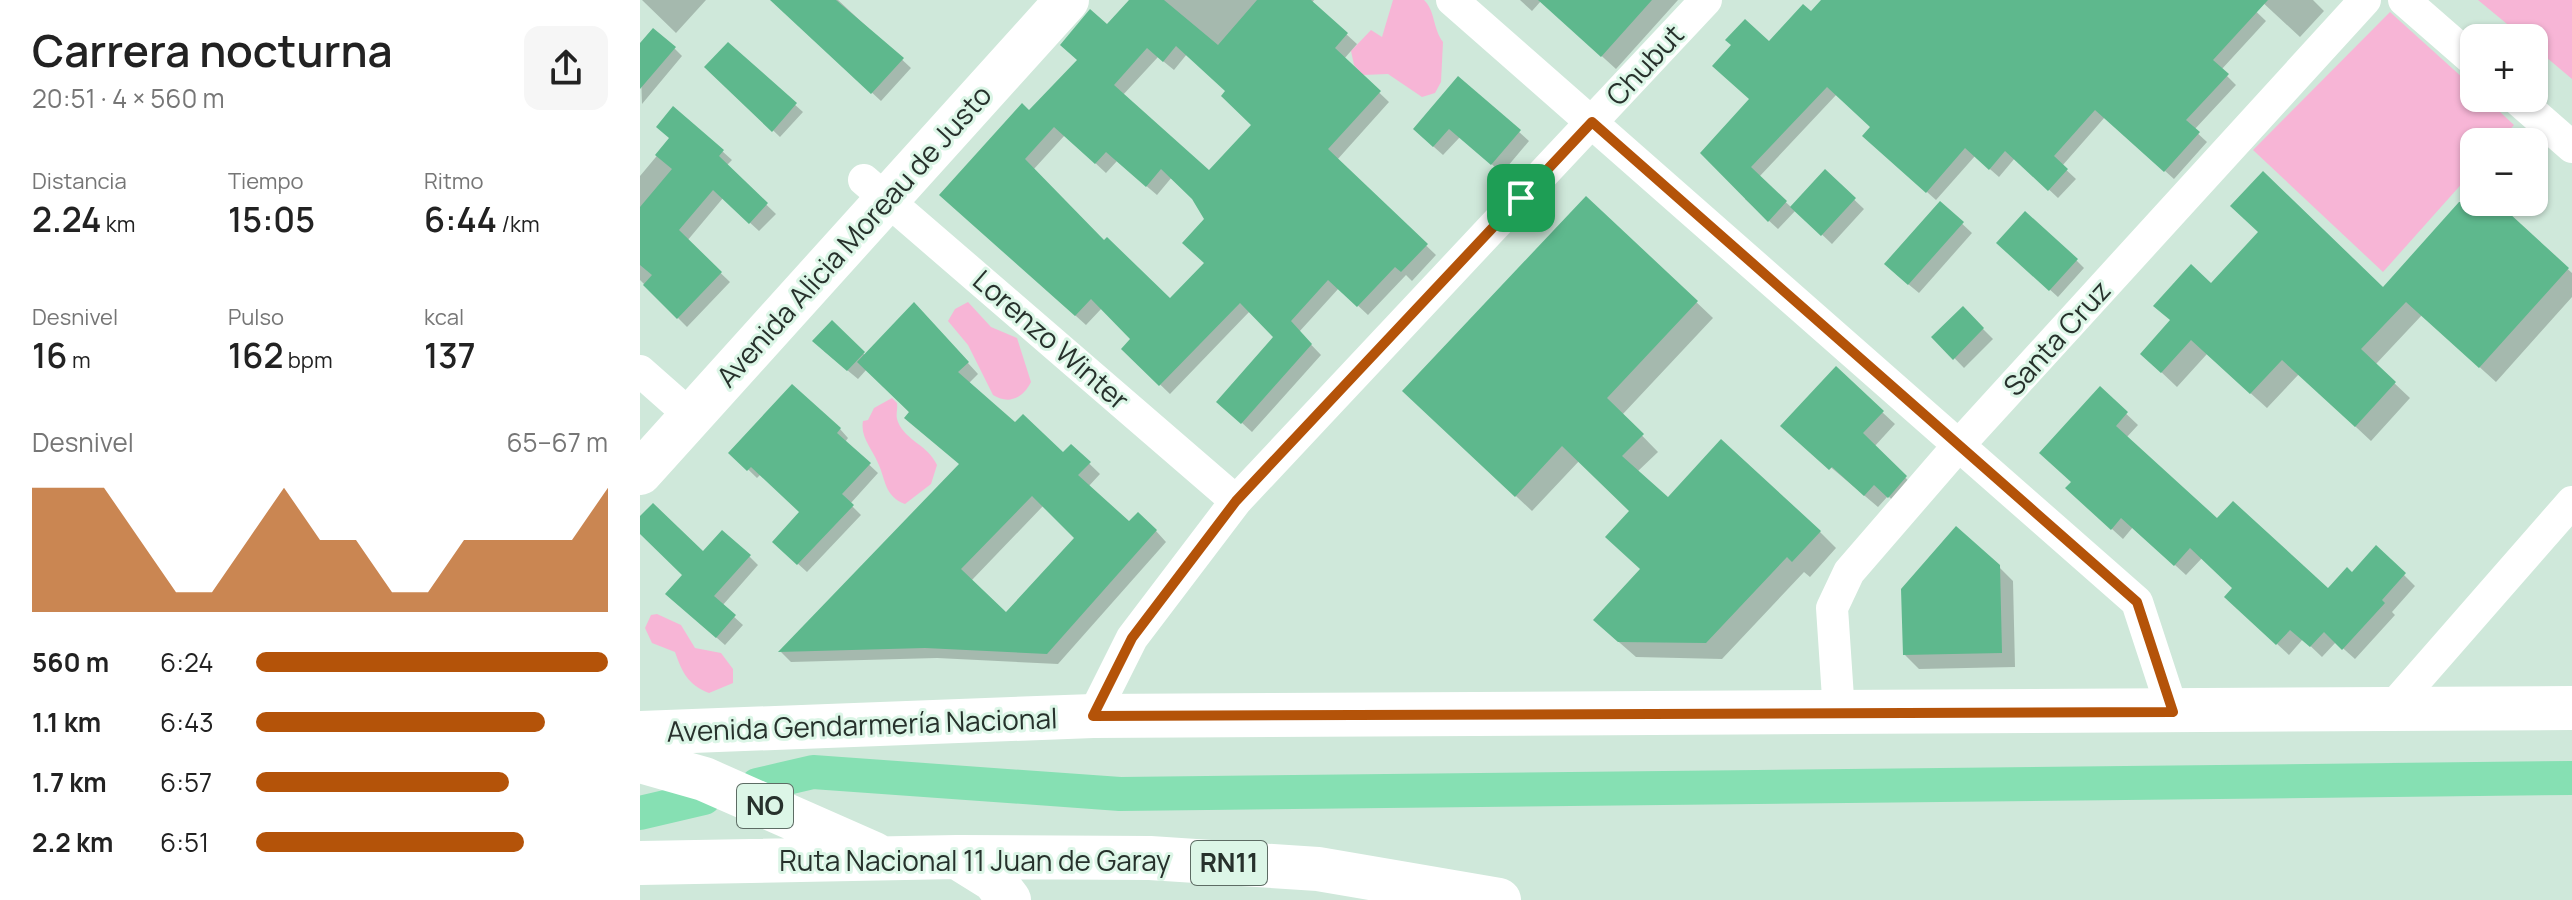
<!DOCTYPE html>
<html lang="es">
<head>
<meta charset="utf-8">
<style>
	body { margin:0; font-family:Manrope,sans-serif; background:#f6f6f6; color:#222; height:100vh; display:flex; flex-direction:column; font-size:30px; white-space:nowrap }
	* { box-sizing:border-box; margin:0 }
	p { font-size:26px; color:#767676 }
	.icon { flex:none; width:44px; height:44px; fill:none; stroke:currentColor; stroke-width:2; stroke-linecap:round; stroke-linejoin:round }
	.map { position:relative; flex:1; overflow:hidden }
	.side { display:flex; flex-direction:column; background:#fff; width:640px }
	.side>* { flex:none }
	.tools { position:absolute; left:1820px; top:24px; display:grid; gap:16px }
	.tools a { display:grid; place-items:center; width:88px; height:88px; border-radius:16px; background:#fff; box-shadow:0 2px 6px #0004; font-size:40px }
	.pin { position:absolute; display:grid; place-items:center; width:68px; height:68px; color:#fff; margin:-34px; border-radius:16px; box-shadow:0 4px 12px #0006 }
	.round { display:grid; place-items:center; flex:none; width:84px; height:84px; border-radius:16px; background:#f6f6f6 }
	.overview { display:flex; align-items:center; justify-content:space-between; height:136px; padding:0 32px }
	h1 { font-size:44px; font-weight:600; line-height:60px }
	.metrics { display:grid; grid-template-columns:repeat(3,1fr); gap:12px; height:136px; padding:8px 32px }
	.metrics div { display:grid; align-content:center }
	.metrics b { font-size:34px; font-weight:600 }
	.metrics small { font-size:22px; font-weight:400 }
	.metrics p { font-size:22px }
	.chart { height:224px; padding:16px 32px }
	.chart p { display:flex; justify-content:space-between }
	.chart svg { width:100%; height:144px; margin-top:8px; fill:#b45309; opacity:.7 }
	ul { padding:0 32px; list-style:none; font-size:26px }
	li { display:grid; grid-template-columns:128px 96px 1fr; align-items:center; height:60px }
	li i { height:20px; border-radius:10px; background:#b45309 }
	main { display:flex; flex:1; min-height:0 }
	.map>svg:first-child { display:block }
	.green { fill:#f7b5d6 }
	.shadow { fill:#0003; fill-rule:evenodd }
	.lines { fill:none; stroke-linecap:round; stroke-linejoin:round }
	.canal { stroke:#86e0b3; stroke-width:34 }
	.building { fill:#5eb88d; fill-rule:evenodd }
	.street { stroke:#fff; stroke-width:32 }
	.secondary { stroke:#fff; stroke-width:44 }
	.highway { stroke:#fff; stroke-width:44 }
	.route-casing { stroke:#fff; stroke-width:16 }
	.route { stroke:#b45309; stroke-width:10 }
	.labels { text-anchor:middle; stroke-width:6; stroke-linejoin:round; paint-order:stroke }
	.shield { fill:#dcf6e7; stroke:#5d6c64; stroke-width:2 }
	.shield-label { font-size:26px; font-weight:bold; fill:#27312c }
	.street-label { font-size:28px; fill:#27312c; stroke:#dcf6e7 }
</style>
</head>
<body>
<main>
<section class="side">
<div class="overview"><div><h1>Carrera nocturna</h1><p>20:51 · 4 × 560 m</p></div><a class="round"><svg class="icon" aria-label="share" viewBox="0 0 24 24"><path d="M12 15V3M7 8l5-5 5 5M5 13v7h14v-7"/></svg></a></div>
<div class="metrics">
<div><p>Distancia</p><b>2.24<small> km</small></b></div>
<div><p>Tiempo</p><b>15:05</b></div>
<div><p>Ritmo</p><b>6:44<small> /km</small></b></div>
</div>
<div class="metrics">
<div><p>Desnivel</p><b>16<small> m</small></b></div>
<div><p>Pulso</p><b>162<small> bpm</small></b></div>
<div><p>kcal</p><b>137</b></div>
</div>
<div class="chart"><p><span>Desnivel</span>65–67 m</p>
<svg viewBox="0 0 160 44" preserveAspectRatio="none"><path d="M0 44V6L10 6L20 6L30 22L40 38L50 38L60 22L70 6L80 22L90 22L100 38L110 38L120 22L130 22L140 22L150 22L160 6V44z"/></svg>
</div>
<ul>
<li><b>560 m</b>6:24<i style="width:100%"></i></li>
<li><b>1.1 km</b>6:43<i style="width:82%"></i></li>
<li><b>1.7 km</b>6:57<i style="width:72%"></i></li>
<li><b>2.2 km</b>6:51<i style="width:76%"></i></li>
</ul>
</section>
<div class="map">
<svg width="1932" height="900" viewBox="0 0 1932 900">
	<rect width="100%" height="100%" fill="#cfe8da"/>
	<path class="green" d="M753,0H784C795,10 793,29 803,42L801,82L795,93L782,97L748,74L723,75L714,65L711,51L731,30L742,37Z
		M1838,0H1932V79L1894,47V38H1884Z
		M1750,12L1834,88V98H1845L1874,125L1859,142H1834V170L1743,272L1613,150Z
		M328,302L351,327L377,338L391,382C383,398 369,405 353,395L328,345L308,321L315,309Z
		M252,398L257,403C258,410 255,415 258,422C266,441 288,445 297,465L291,484L265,504C244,496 246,480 238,463C232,449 220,437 223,421L228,420L234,408Z
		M17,614L41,625L55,648L81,653L93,669V683L69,693C48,685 42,672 35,652L12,643L5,628L11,615Z"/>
	<path class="shadow" d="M2,0H66L36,33Z
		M132,0H198L271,68L241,101Z
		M492,0H674L672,3L717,44L704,59L749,102L697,160L796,255L772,281L766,275L728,315L699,288L659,332L681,355L612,432L589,411L635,337L610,311L530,394L483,349L493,339L462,308L446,325L312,205ZM547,54L588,91L614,125L569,172L482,96L518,57L534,70ZM425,135L466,173L477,161L517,195L532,177L554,199L566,219V263L530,301L464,243L393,170Z
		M880,0H1038L976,69L901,1L892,11Z
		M1184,0H1604L1626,21L1581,70L1596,85L1554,130L1567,142L1534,179L1465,117L1422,166L1436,179L1418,198L1375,158L1359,177L1335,156L1296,200L1233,144L1232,127L1197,94L1119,177L1152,208L1185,172L1224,209L1192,244L1156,210L1138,229L1105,199L1111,100L1129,44L1171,14Z
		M1620,0H1673L1684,11L1660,37Z
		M88,45L163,112L140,137L67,67Z
		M0,46L34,48L42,56L2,104Z
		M819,78L889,141L862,173L820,137L803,155L785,139Z
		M31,139L82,151L92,160L86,166L136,214L119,231L83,198L47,241L90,282L47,327L0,280V176Z
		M1834,188V202H1854L1932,273V297L1856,382L1782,315L1735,365L1770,398L1731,441L1659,374L1627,408L1567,354L1537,387L1518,369L1571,286L1743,290Z
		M947,198L1073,318L982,415L1018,452L997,472L1028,500L1180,532L1196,548L1170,577L1164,572L1082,659L996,657L972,636L1002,570L991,511L940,460L892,511L781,407Z
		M1301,204L1332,233L1279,293L1256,274Z
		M1367,251L1436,260L1444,268L1418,297Z
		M1323,309L1353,339L1324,368L1294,337Z
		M285,316L338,374L328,384L375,425L423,455L431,446L460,474L448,487L489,524L516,531L526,542L418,664L297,658L151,662L141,652L321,465L227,369L218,379L184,351L192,323L226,356ZM404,505L437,538L366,615L331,581Z
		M1460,389L1498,425L1486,438L1578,521L1688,591L1712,575H1764L1775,586L1752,612L1755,615L1715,659L1696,642L1682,657L1663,639L1649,655L1598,608L1595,588L1563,557L1546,575L1493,527L1483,539L1439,499L1433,483Z
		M1242,412L1255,424L1234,447L1278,490L1262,509L1248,496L1238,507L1156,438Z
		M200,429L208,438L205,442L238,473L210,504L221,515L167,572L134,542L162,512L121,474L117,478L91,453Z
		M0,519L64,554L109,556L118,565L82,606L103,625L85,645L36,602L45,575L0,531Z
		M1358,566L1373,581L1375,667L1279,669L1265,655Z"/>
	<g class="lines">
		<path class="canal" d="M117,785L173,772L480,794L1932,778
			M0,813L64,798"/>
	</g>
	<path class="building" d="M130,0H196L264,58L231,94Z
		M489,0H524L578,45L617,0H671L708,33L695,48L741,91L688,149L788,244L761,272L755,267L717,307L688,280L651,321L672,344L601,424L576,402L633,337L600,303L519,386L481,349L490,339L451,299L435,316L299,195L382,103L389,110L437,60L420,45L450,9L467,24ZM536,46L585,91L581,96L611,125L569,170L474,85L507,48L523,62ZM414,127L455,164L466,152L506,187L521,169L552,199L564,219L542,243L564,263L530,298L467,237L464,240L385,159Z
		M898,0H1012L961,57Z
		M1181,0H1628L1573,60L1589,74L1546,120L1560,132L1524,172L1455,110L1414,156L1428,169L1408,191L1365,151L1349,170L1325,148L1286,193L1222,136L1230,127L1187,87L1111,167L1147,201L1128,222L1060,153L1109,99L1072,66L1091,45L1085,40L1105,19L1129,41L1163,4L1171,11Z
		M13,28L36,47L0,89V43Z
		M88,42L157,103L132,132L64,67Z
		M818,76L881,130L851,165L809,129L793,147L773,129Z
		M33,106L84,150L79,156L128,203L109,224L73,190L39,230L82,272L37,319L3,285L12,275L0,265V207L32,169L15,155L29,138L16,127Z
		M1185,169L1216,198L1181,236L1150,207Z
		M1623,171L1743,287L1819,202H1857L1929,268L1839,368L1766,302L1721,349L1756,382L1715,427L1642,360L1610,394L1551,340L1521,373L1500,354L1530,320L1513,306L1551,264L1571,283L1618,232L1590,206Z
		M946,196L1058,301L967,398L1004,434L982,456L1028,497L1081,439L1181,531L1152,562L1147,557L1066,643L978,642L953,620L1000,569L965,537L989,511L922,446L875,497L762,391Z
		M1300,201L1324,222L1268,285L1244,264Z
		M1385,211L1438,259L1409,291L1356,243Z
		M274,302L329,362L318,372L375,422L383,414L423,452L431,444L451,462L438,475L489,521L498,512L517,530L407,654L285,648L138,652L319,464L264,418L269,412L217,362ZM392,496L434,538L366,612L321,569Z
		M1323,306L1344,328L1313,360L1291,337Z
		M192,320L225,352L207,371L172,341Z
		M1196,366L1244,411L1223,433L1267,476L1248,498L1234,485L1224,496L1192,467L1189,470L1140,426Z
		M152,384L201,428L197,433L231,463L202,494L214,505L157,565L132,542L159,512L111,467L107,471L88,453Z
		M1460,386L1488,412L1476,426L1577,518L1593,501L1688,588L1707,567L1712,572L1736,545L1766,573L1742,600L1745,603L1702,650L1684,632L1670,647L1650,630L1636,645L1584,597L1592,588L1550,548L1534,566L1481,518L1471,530L1425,488L1431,482L1399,453Z
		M13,503L63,551L82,530L111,555L74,596L96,615L76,638L25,594L42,575L0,534V516Z
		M1316,526L1360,565L1362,653L1263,655L1261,589Z"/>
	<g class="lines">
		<path class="street" d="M812,0L1497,602L1533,712
			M1764,0L1834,61
			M1876,98L1932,147
			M224,180L596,501
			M0,371L51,416
			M1750,710L1932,502
			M1199,713L1192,608L1209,572L1318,446L1725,0
			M453,716L492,638L596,501L1066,0"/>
		<path class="secondary" d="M0,473L427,0
			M0,733L453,716L1932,708"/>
		<path class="highway" d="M0,761L64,779L234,854
			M317,857L354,880L369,900
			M0,863L317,857L510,858L678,869L859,900"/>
	</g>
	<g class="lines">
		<g class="route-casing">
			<path id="route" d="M952,122L1497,602L1533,712L453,716L492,638L596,501Z"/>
		</g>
		<use href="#route" class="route"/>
	</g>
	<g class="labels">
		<g class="shield">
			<rect x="97" y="784" width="56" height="44" rx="6"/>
			<rect x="551" y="841" width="76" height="44" rx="6"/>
		</g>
		<g class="shield-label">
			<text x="125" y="815">NO</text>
			<text x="589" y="872">RN11</text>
		</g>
		<g class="street-label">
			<text transform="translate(1005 65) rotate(-47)" y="10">Chubut</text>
			<text transform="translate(214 236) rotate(-48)" y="10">Avenida Alicia Moreau de Justo</text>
			<text transform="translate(1417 338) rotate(-48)" y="10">Santa Cruz</text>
			<text transform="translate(411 340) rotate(41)" y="10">Lorenzo Winter</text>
			<text transform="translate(222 725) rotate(-2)" y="10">Avenida Gendarmería Nacional</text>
			<text x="335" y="871">Ruta Nacional 11 Juan de Garay</text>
		</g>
	</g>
</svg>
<div class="tools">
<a>+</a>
<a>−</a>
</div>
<div class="pin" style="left:881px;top:198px;background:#1e9e55"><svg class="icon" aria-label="arrive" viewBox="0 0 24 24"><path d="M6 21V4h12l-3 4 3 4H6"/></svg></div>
</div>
</main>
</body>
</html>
